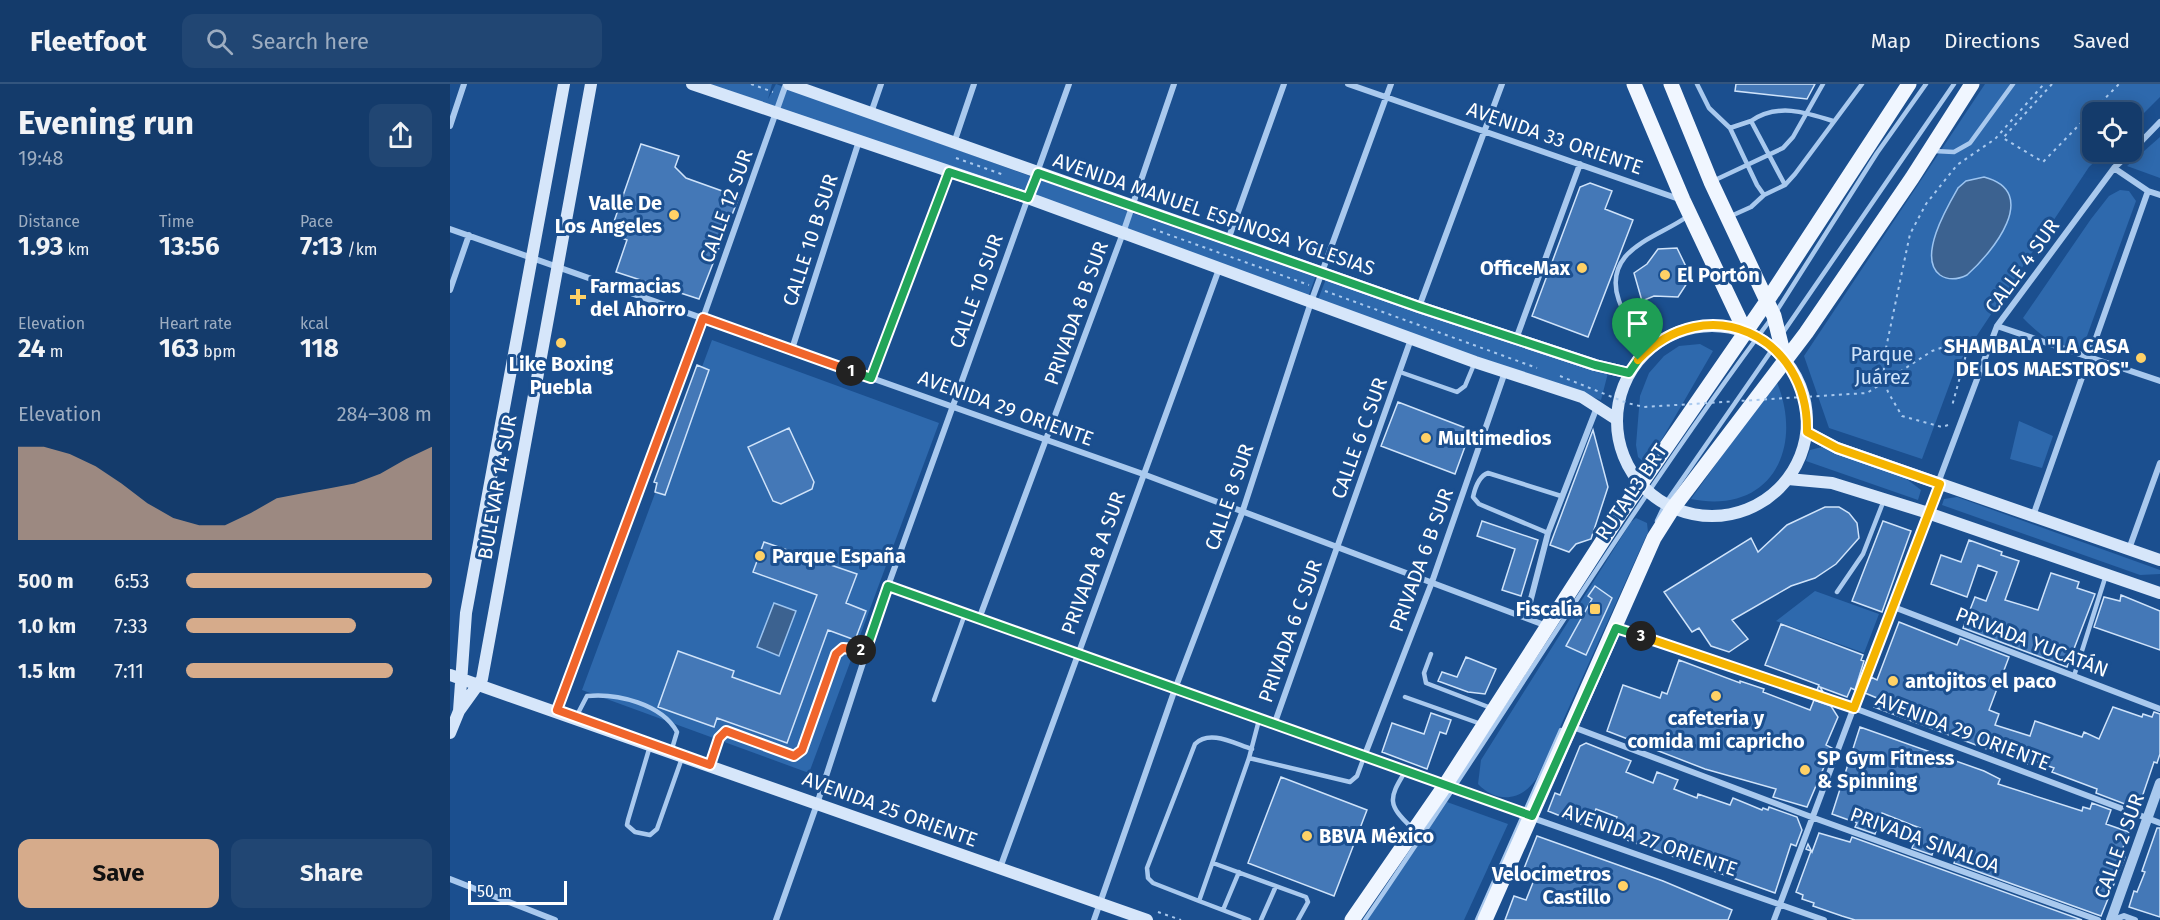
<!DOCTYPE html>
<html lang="en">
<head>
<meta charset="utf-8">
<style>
	body { margin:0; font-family:"Fira Sans",sans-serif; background:#214673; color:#f1f3f6; height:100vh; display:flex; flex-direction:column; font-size:22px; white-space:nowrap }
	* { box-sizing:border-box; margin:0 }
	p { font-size:20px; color:#9dadc1 }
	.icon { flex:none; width:33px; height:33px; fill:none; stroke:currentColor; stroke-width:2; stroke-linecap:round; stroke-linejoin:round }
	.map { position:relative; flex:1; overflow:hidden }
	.details { display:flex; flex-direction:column; background:#143b6b; width:450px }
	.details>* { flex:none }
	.controls { position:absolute; left:1632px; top:18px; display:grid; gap:12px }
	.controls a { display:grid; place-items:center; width:60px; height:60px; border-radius:12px; background:#143b6b; box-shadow:0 3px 15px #0003,0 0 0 2px #33557e; font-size:30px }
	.scale { position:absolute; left:18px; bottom:15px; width:99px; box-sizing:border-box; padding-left:6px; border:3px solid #fff; border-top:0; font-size:16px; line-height:21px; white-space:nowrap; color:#fff; -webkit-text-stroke:4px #1b4f8f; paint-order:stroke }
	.pin { position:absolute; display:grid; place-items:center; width:51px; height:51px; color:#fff; margin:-62px -26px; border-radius:50% 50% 50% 0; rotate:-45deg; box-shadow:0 0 6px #0007 }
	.pin .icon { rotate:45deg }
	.km { position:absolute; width:30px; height:30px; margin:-15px; border-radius:50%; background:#222; color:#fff; font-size:16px; line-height:30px; text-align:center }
	.round { display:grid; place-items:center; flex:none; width:63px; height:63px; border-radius:12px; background:#214673 }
	.head { display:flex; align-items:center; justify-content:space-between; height:102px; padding:0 18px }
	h1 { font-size:33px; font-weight:700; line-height:45px }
	.stats { display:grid; grid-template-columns:repeat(3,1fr); gap:9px; height:102px; padding:6px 18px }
	.stats div { display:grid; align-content:center }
	.stats b { font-size:26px; font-weight:700 }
	.stats small { font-size:16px; font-weight:400 }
	.stats p { font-size:16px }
	.chart { height:168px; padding:12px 18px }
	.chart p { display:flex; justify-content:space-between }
	.chart svg { width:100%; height:108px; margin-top:6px; fill:#d6ab8b; opacity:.7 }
	.action { display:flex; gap:12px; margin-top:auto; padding:12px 18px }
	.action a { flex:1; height:69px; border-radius:12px; background:#d6ab8b; color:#111; font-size:24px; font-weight:700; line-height:69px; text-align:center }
	.action a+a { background:#214673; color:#f1f3f6 }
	ul { padding:0 18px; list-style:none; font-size:20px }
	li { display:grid; grid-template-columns:96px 72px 1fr; align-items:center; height:45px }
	li i { height:15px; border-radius:8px; background:#d6ab8b }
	header { display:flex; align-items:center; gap:36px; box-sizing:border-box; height:84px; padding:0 30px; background:#143b6b; border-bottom:2px solid #33557e }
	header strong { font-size:28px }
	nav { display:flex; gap:33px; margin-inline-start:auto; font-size:21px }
	.search { width:420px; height:54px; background:#214673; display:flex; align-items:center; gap:15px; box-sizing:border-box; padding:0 21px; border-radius:12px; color:#9dadc1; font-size:22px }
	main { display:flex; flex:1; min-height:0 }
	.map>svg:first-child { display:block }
	.green { fill:#2e69ad }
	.water { fill:#3c6290; stroke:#9cc4f0; stroke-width:1.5 }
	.building { fill:#4478b7; stroke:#cfe3fa; stroke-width:1.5 }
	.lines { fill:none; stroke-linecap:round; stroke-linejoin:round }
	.path { stroke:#a9c9ee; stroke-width:2; stroke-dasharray:3 4.5; stroke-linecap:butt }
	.service { stroke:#a9c9ee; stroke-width:4.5 }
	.minor { stroke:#a9c9ee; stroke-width:6 }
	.tertiary { stroke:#a9c9ee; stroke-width:10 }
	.secondary { stroke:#d6e6fa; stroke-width:12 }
	.primary { stroke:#f0f6ff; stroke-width:15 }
	.path-bridge { stroke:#a9c9ee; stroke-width:2; stroke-dasharray:3 4.5; stroke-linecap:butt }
	.split-1-casing { stroke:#fff; stroke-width:12 }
	.split-2-casing { stroke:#fff; stroke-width:12 }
	.split-3-casing { stroke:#fff; stroke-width:12 }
	.split-4-casing { stroke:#fff; stroke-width:12 }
	.split-1 { stroke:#22a559; stroke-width:8 }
	.split-2 { stroke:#f0652b; stroke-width:8 }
	.split-3 { stroke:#22a559; stroke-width:8 }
	.split-4 { stroke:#f5b400; stroke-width:8 }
	.poi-dot { fill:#ffd166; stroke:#1b4f8f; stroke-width:2 }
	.labels { text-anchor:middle; stroke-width:6; stroke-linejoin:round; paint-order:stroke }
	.street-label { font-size:20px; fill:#fff; stroke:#1b4f8f }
	.poi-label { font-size:20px; font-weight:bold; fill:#fff; stroke:#1b4f8f; text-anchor:start }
	.park-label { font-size:20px; fill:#cfe3fa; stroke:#1b4f8f }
</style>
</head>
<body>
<header>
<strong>Fleetfoot</strong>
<div class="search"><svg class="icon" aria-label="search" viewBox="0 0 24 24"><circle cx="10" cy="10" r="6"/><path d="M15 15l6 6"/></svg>Search here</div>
<nav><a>Map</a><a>Directions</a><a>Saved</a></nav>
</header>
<main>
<section class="details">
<div class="head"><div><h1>Evening run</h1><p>19:48</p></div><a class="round"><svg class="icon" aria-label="share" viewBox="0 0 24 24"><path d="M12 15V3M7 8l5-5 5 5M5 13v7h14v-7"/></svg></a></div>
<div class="stats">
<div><p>Distance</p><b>1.93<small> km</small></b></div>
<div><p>Time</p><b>13:56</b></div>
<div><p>Pace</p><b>7:13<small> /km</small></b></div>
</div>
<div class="stats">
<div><p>Elevation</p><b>24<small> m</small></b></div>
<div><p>Heart rate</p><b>163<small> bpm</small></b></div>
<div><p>kcal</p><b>118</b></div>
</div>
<div class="chart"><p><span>Elevation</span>284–308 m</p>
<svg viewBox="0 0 160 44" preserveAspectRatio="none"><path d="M0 44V6L10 6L20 9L30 14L40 21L50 29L60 35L70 38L80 38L90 33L100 27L110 25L120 23L130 21L140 17L150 11L160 6V44z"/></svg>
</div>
<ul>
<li><b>500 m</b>6:53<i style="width:100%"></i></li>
<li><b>1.0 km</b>7:33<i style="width:69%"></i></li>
<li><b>1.5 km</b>7:11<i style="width:84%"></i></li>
</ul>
<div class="action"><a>Save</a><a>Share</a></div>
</section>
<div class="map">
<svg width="1710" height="836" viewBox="0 0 1710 836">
	<rect width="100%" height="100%" fill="#1b4f8f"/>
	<path class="green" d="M257,0H322L318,15L326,0L676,127L866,191L858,213Z
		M1535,0H1710V13L1682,41V28H1642V68H1655L1639,83L1506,283L1472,375L1379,344L1354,272Z
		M1710,53V94L1677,82Z
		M1670,106L1679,107L1686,117L1633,263C1610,269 1588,249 1573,234L1641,135L1659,112Z
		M876,195L1158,289L1151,316L867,218Z
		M262,256L489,339L359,689L132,606Z
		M1250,260L1263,267L1197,381L1188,373L1186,361L1190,312L1199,289L1214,272L1229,262Z
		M1326,296C1355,364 1321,431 1241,415Z
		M1569,337L1603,352L1592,384L1560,375Z
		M1372,363L1450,390L1471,406L1468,416L1356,377L1360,366Z
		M1507,413L1710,486V490L1690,491L1492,421L1494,415Z
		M1186,434L1197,439L1198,448L1088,692C1074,716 1048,721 1028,700L1031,676L1181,438Z
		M1365,507L1429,530L1414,569L1326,537Z
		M997,718L1058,740L1014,836H917Z"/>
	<path class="water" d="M1534,93C1592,108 1542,169 1517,191C1509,195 1499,197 1490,191C1467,174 1497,123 1508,104L1516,97Z
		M324,519L346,527L329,572L307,563Z"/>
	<path class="building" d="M1286,0H1365L1357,15L1285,7Z
		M191,60L229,72L225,83L236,94L289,113L249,215L166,188L177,156L160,149Z
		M1140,99L1162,107L1155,125L1183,136L1138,253L1082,232L1130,103Z
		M1227,164L1241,193L1228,213L1204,212L1192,217L1184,189L1197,180L1208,165Z
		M247,281L259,286L215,411L205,408L207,399L204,398Z
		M948,318L1021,346L1005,390L931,362Z
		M339,344L364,398L362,405L331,420L323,417L298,363Z
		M1143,346L1158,403L1141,455L1126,460L1119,468L1100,461Z
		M1375,423H1389L1399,429L1407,439L1409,454L1386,480L1365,494L1341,502L1282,536L1298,555L1279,568L1261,562L1249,544L1242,548L1214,508L1301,454L1308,468L1337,441Z
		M1032,437L1088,456L1071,512L1052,506L1065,465L1027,452Z
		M1433,437L1461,447L1432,528L1402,517Z
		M1519,456L1552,468L1551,471L1569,477L1555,516L1588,526L1601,489L1629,498L1627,504L1645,510L1617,583L1513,544L1525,513L1536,517L1547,488L1528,481L1517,513L1481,500L1491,471L1511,478Z
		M314,458L407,490L396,519L416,527L405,556L378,546L337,659L267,634L264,643L208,623L228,567L284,587L282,593L330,610L367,511L303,488Z
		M1145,502L1162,514L1136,571L1116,562L1142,515L1138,512Z
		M1671,511L1710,527V566L1644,543L1654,513L1670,517Z
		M1449,538L1507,561L1510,554L1559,573L1539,626L1549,630L1545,641L1580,652L1585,637L1632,653L1634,648L1649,655L1663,623L1692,633L1693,630L1702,633L1704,628L1710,630V670L1707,679L1704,678L1688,725L1646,709L1647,705L1602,688L1604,684L1579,675L1577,680L1424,623L1427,614L1415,609L1421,593L1427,596Z
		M1331,540L1413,571L1411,576L1414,577L1405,606L1401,604L1397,613L1370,603L1373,608L1367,606L1369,601L1315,581Z
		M1016,573L1046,585L1035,610L1018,608L988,597L992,588L1007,593Z
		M1229,576L1290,599V597L1314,605L1313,608L1360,626L1364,616L1381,622L1388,633L1376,661L1382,664L1357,723L1323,713L1326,705L1255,685L1157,647L1173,601L1210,614L1212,608L1217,610Z
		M981,629L1001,636L996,650L990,648L977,685L932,668L942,639L974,650Z
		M1410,643L1534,687L1550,695L1548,700L1632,727L1633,723L1640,725L1642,719L1661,726L1656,740L1679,748L1670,771L1675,773L1651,832L1504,779L1508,769L1485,760L1482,771L1462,764L1470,744L1462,741L1432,729L1425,750L1405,743L1407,739L1382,730Z
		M1136,659L1181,677L1176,688L1203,699L1207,688L1228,696L1224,705L1247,714L1248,710L1280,721L1283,714L1312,726L1313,724L1318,726L1319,723L1347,733L1352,746L1346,762L1341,760L1325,809L1160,750L1167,733L1146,725L1138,743L1098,727L1105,709L1110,711L1130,662Z
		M831,693L917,726L884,812L798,779Z
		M1707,744H1710V833L1679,823L1684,807L1687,808L1695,788L1692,787Z
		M1369,749L1400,758L1402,753L1632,836H1405L1392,832L1363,822L1364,819L1352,815L1353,811L1346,808L1361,767L1356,765L1358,760L1362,768Z
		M1087,752L1213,797L1282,826L1278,836H1055L1064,812L1076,816L1084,796L1071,792Z"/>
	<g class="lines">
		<path class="path" d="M301,0L323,8
			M1602,0L1553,54L1593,78L1669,0
			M506,74L554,91
			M703,145L859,201
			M875,207L1087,284
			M1498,341L1492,343L1452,332L1438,308L1433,293L1436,264L1460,150L1476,120L1507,81L1545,55L1594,0
			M708,828L731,836"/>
		<path class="service" d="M1247,0L1259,24L1280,44
			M1301,37L1280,44L1307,101L1314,111L1335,101L1345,90L1412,0
			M1484,67L1504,68L1520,59L1563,0
			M1263,97L1333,64L1343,53L1373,0
			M1335,101L1301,37C1327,19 1355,28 1383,37
			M1281,132L1301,123L1314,111
			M1326,228L1427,69L1476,0
			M1332,250L1504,0
			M1198,265C1181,240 1150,204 1175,173C1190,155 1219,146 1238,132
			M950,288L1007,308L1015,302L1025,278
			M1207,437L1215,420L1326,260
			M1098,449L1029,420L1023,413C1025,404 1029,392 1038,389L1111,412
			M1387,508L1413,470L1434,416
			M981,570L974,589L976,599L1041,624
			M1624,592L1656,491
			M955,613L1031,640
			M484,616L515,530
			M126,633L137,612C167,609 212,620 227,648L221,668
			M200,662L178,736L177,741L185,748L200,751L207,745L232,674
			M802,665C785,660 760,645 745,660L697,784L698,794L703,799L749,817L799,674L809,636
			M799,674L900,698L907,692L914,673
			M260,680L269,654L276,647L339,672L349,670L389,566L398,564L416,566
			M955,688C938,715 938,721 961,743
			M763,779L856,813L858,818L848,836
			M749,817L799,836
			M773,826L789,788
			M811,836L826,802
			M915,836C1052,637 1176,429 1321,235
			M1027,836L1111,646"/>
		<path class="minor" d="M898,0L1229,115
			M421,29L431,0
			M0,42L14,0
			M504,59L524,0
			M1682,67L1710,38
			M1664,84L1698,107L1710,111
			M0,145L693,390L1097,542
			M778,156L834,0
			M0,206L19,151
			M969,223L1052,0
			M1547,242L1710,297
			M1066,255L1130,80
			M342,265L409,57
			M421,294L499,88
			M1583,432L1698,107
			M1679,465L1710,379
			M438,502L994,703L1374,836
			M1441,522L1710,625
			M1076,534L1098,449L1147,323
			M529,535L673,149L724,0
			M1166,544L1404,624L1710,739
			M107,626L253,234L336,0
			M824,641L961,255
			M1123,643L1364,734L1648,836
			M914,673L982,498L1055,288
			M550,784L769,185
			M0,795L105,836
			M326,836L367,720L438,502L619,0
			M644,836L725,605L792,429L861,218L941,0
			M1324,836L1547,242L1664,84L1681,68
			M1663,836L1674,832L1685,836"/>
		<path class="tertiary" d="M1661,836L1710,699"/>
		<path class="secondary" d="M242,0L578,114L1025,278L1132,313L1166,335
			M339,0L969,223L1145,281L1179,289
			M1167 337a95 95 0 1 1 190 0a95 95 0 1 1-190 0Z
			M1357,348L1387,364L1710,476
			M1338,395L1382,399L1472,427L1710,509
			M0,591L697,836
			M9,627L16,529L114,0
			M0,649L9,627L32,595L141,0"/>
		<path class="primary" d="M1184,0L1233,116L1295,247
			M1221,0L1261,98L1324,232L1335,276
			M902,836L994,703L1168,433L1317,217L1459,0
			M1035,836L1204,454L1223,424L1356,249L1462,94L1522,0"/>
		<path class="path-bridge" d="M1110,292L1177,319L1194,323L1417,309L1482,267L1505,259L1519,260L1502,322"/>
	</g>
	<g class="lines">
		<g class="split-1-casing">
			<path id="split-1" d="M401,287L421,294L499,88L578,114L588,89L969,223L1145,281L1179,289L1188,276"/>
		</g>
		<g class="split-2-casing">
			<path id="split-2" d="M401,287L253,234L107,626L260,681L269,654L276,647L344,672L352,666L386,570L393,564L411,566"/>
		</g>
		<g class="split-3-casing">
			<path id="split-3" d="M411,566H416L438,502L1082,732L1166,544L1191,552"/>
		</g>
		<g class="split-4-casing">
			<path id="split-4" d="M1188,276C1256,204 1359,251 1357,348L1387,364L1490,400L1404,624L1191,552"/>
		</g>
		<use href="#split-1" class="split-1"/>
		<use href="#split-2" class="split-2"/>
		<use href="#split-3" class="split-3"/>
		<use href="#split-4" class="split-4"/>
	</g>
	<g class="poi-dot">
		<circle cx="224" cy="131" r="6"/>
		<circle cx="1132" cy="184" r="6"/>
		<circle cx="1215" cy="191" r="6"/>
		<path d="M125 204h6v6h6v6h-6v6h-6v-6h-6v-6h6z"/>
		<circle cx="111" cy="259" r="6"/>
		<circle cx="1691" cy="274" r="6"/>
		<circle cx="976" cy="354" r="6"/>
		<circle cx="310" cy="472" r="6"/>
		<rect x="1139" y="519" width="12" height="12" rx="3"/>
		<circle cx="1443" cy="597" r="6"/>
		<circle cx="1266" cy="612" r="6"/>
		<circle cx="1355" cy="686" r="6"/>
		<circle cx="857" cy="752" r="6"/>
		<circle cx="1173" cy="802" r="6"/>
	</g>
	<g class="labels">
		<g class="street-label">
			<text transform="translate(1105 54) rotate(19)" y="7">AVENIDA 33 ORIENTE</text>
			<text transform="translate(276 122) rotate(-70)" y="7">CALLE 12 SUR</text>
			<text transform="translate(764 130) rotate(19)" y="7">AVENIDA MANUEL ESPINOSA YGLESIAS</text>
			<text transform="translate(360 156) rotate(-72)" y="7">CALLE 10 B SUR</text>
			<text transform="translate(1572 182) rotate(-54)" y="7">CALLE 4 SUR</text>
			<text transform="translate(526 207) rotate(-70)" y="7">CALLE 10 SUR</text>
			<text transform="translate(626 229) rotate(-70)" y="7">PRIVADA 8 B SUR</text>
			<text transform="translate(556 324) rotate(20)" y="7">AVENIDA 29 ORIENTE</text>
			<text transform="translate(909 354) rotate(-70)" y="7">CALLE 6 C SUR</text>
			<text transform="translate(47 403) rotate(-80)" y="7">BULEVAR 14 SUR</text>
			<text transform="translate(1181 408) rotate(-56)" y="7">RUTA L3 BRT</text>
			<text transform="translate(779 413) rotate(-71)" y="7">CALLE 8 SUR</text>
			<text transform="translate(971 476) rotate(-70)" y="7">PRIVADA 6 B SUR</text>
			<text transform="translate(643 479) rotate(-70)" y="7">PRIVADA 8 A SUR</text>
			<text transform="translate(840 547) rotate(-70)" y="7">PRIVADA 6 C SUR</text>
			<text transform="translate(1582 558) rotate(21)" y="7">PRIVADA YUCATÁN</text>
			<text transform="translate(1513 647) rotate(21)" y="7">AVENIDA 29 ORIENTE</text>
			<text transform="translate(440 725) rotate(20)" y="7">AVENIDA 25 ORIENTE</text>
			<text transform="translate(1200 756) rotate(19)" y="7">AVENIDA 27 ORIENTE</text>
			<text transform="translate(1475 756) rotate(20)" y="7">PRIVADA SINALOA</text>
			<text transform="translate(1669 762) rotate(-70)" y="7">CALLE 2 SUR</text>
		</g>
		<g class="poi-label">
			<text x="212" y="126" text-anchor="end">Valle De<tspan x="212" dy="23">Los Angeles</tspan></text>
			<text x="1120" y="191" text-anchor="end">OfficeMax</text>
			<text x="1227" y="198">El Portón</text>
			<text x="140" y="209">Farmacias<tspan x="140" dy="23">del Ahorro</tspan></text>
			<text x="1679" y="269" text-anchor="end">SHAMBALA "LA CASA<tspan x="1679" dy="23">DE LOS MAESTROS"</tspan></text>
			<text x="111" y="287" text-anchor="middle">Like Boxing<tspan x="111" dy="23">Puebla</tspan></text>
			<text x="988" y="361">Multimedios</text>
			<text x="322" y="479">Parque España</text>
			<text x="1133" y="532" text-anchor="end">Fiscalía</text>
			<text x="1455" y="604">antojitos el paco</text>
			<text x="1266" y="641" text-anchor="middle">cafeteria y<tspan x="1266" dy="23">comida mi capricho</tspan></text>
			<text x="1367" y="681">SP Gym Fitness<tspan x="1367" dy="23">&amp; Spinning</tspan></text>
			<text x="869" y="759">BBVA México</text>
			<text x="1161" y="797" text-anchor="end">Velocimetros<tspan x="1161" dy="23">Castillo</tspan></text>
		</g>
		<g class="park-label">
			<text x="1432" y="277">Parque<tspan x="1432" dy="23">Juárez</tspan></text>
		</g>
	</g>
</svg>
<div class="controls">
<a><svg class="icon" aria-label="locate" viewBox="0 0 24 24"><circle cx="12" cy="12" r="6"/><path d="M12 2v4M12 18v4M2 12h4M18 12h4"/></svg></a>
</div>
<div class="scale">50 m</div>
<div class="pin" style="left:1188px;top:276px;background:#1e9e55"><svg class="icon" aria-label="arrive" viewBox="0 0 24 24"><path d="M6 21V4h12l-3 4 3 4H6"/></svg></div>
<b class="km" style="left:401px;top:287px">1</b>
<b class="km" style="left:411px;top:566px">2</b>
<b class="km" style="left:1191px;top:552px">3</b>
</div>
</main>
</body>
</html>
